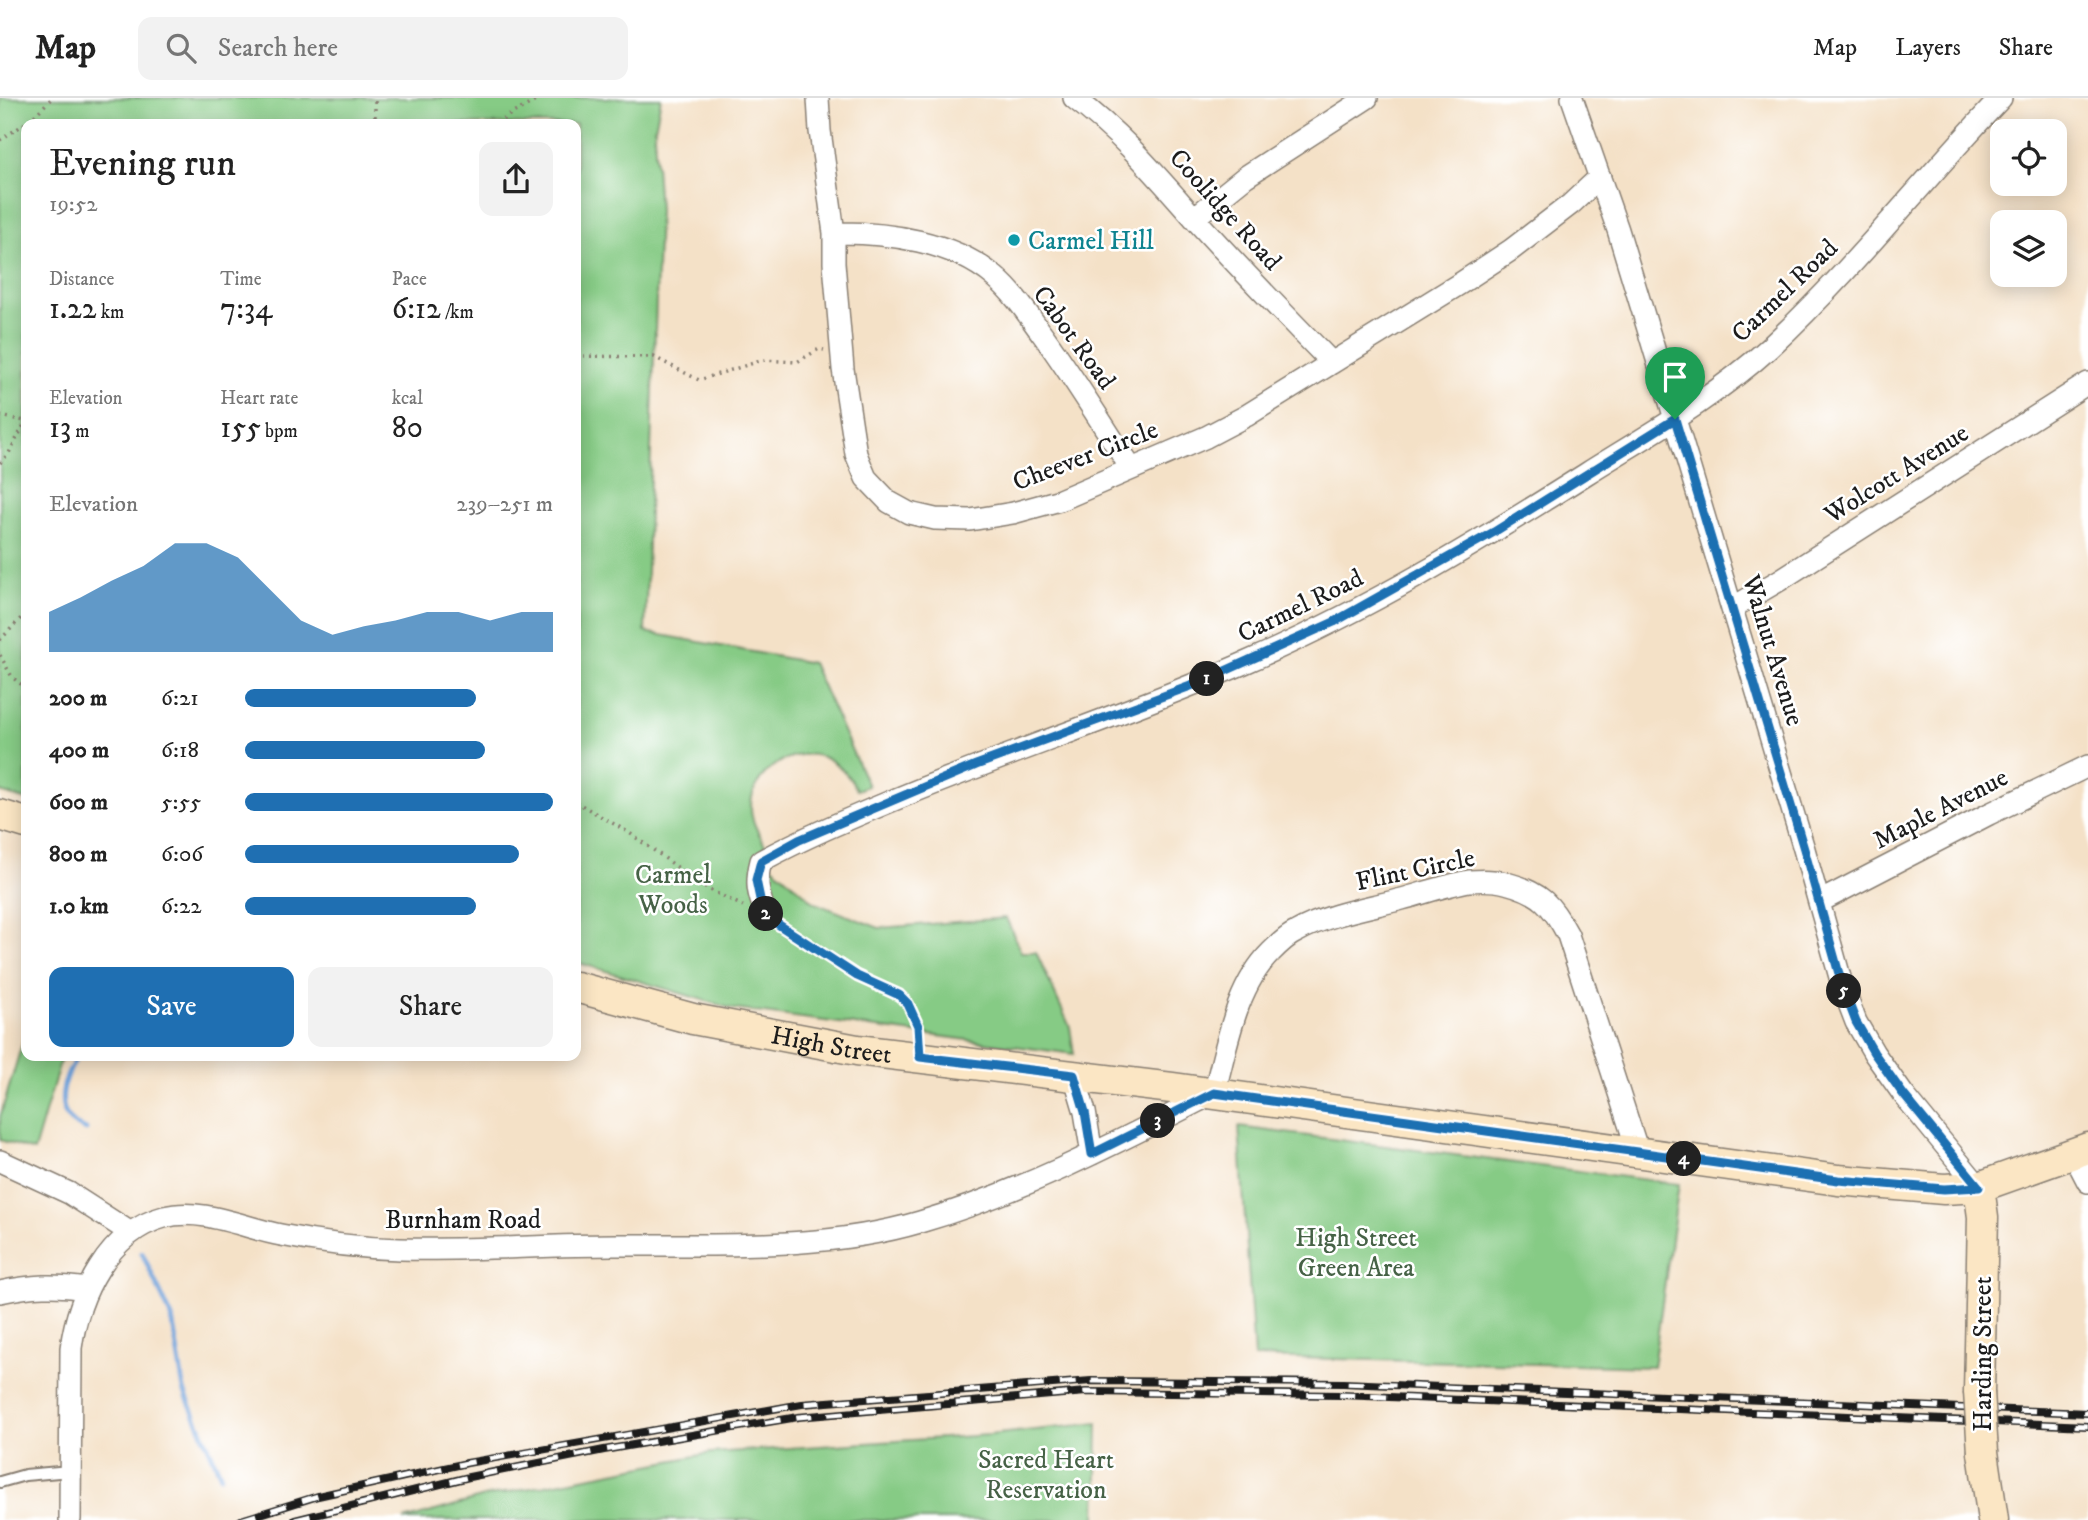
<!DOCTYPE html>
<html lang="en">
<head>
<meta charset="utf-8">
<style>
	body { margin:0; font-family:"IM FELL DW Pica",serif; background:#f2f2f2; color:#222; height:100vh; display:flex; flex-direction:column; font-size:26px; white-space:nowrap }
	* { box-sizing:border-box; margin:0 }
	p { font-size:23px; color:#767676 }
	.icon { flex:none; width:38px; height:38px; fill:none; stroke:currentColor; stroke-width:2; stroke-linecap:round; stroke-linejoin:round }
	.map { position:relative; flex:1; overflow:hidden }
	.sheet { position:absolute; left:21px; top:21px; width:560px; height:942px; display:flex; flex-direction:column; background:#fff; border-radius:14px; box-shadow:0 4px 18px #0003 }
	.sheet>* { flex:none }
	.tools { position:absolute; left:1990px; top:21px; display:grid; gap:14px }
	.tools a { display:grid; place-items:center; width:77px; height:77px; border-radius:14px; background:#fff; box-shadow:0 4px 18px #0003; font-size:35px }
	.pin { position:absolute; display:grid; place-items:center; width:60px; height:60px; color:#fff; margin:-72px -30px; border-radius:50% 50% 50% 0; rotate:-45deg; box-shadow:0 0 7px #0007 }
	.pin .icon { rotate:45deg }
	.km { position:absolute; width:35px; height:35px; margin:-18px; border-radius:50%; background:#222; color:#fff; font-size:19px; line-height:35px; text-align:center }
	.round { display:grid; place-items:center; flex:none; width:74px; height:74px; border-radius:14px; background:#f2f2f2 }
	.summary { display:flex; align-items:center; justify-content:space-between; height:119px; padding:0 28px }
	h1 { font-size:38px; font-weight:600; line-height:52px }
	.metrics { display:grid; grid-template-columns:repeat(3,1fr); gap:10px; height:119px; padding:7px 28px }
	.metrics div { display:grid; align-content:center }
	.metrics b { font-size:30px; font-weight:600 }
	.metrics small { font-size:19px; font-weight:400 }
	.metrics p { font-size:19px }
	.chart { height:196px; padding:14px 28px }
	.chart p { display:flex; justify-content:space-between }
	.chart svg { width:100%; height:126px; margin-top:7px; fill:#1f6fb2; opacity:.7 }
	.cta { display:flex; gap:14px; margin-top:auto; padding:14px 28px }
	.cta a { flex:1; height:80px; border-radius:14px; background:#1f6fb2; color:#fff; font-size:28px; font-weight:600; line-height:80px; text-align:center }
	.cta a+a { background:#f2f2f2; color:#222 }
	ul { padding:0 28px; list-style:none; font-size:23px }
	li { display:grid; grid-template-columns:112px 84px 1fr; align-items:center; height:52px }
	li i { height:18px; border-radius:9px; background:#1f6fb2 }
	header { display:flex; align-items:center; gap:42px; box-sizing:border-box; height:98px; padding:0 35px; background:#fff; border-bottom:2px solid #e0e0e0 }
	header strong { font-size:33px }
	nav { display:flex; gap:38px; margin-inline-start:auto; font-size:24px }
	.search { width:490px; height:63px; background:#f2f2f2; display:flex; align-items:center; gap:18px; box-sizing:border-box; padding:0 24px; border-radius:14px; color:#767676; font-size:26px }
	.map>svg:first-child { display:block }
	.green { fill:#86cb85; stroke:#517450; stroke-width:2 }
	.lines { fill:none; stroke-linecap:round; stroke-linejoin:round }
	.stream { stroke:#6da0d9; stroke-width:5 }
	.service-casing { stroke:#887e72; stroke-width:14 }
	.minor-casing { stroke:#887e72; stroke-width:24 }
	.secondary-casing { stroke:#887e72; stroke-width:33 }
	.path { stroke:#887e72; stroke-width:3.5; stroke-dasharray:2 5; stroke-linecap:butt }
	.service { stroke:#fff; stroke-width:10 }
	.minor { stroke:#fff; stroke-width:21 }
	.secondary { stroke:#fbe6c4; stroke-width:30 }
	.rail-casing { stroke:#1c1c1c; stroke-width:8 }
	.rail { stroke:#fff; stroke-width:5; stroke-dasharray:16; stroke-linecap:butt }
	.secondary-bridge-casing { stroke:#887e72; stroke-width:33; stroke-linecap:butt }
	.secondary-bridge { stroke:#fbe6c4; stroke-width:30 }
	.route-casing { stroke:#fff; stroke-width:14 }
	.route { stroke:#1f6fb2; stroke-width:9 }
	.culture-dot { fill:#0f9aa8; stroke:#fff; stroke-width:2.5 }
	.labels { text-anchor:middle; stroke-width:5; stroke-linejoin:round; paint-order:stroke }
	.street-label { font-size:26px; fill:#1c1c1c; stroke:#fff }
	.culture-label { font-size:26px; fill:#0d838f; stroke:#fff; text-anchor:start }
	.park-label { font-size:26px; fill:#466246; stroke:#fff }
</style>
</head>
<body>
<header>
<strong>Map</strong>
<div class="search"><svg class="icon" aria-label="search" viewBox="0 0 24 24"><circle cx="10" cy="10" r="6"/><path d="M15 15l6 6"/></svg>Search here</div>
<nav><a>Map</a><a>Layers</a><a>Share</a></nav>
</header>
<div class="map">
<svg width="2088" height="1422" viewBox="0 0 2088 1422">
	<rect width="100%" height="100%" fill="#fff"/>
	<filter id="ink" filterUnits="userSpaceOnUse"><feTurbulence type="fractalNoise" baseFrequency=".0143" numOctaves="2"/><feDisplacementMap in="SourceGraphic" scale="14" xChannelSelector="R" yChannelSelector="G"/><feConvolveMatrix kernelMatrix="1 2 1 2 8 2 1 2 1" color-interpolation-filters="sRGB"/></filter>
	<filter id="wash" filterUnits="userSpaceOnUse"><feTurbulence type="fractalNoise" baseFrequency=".00686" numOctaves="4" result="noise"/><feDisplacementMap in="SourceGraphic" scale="28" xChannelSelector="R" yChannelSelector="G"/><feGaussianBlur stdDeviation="1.57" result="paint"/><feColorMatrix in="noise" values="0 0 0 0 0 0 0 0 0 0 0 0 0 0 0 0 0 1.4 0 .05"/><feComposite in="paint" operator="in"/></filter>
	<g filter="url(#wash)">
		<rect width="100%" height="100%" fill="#f4e1c7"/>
		<path class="green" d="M0,0H661L654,36L659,112L645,534L812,565L868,688L857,692C849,679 842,668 828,661C791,643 740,681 753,722C757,735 766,748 773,761L768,764L815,805L879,830L1006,820L1021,854H1036L1070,929L1074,956L733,911L576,864V26H26V702L0,694Z
			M26,933V957H62L34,1053L0,1042V1019Z
			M1239,1029L1679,1086L1653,1269L1254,1259Z
			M1098,1325L1096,1422H404L484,1399L711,1355L989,1337Z"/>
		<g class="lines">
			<path class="stream" d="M78,957C67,975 55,1000 68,1020C71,1025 80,1029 86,1032
				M142,1155L172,1220L184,1292L221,1378"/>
		</g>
	</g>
	<g filter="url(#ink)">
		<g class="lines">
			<g class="service-casing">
				<path id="service" d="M0,1384L25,1377L70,1373"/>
			</g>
			<g class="minor-casing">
				<path id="minor" d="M818,0L820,33L834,135V165L843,271L856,356L866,380L889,404L909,415L935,421L970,422L1013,415L1060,402L1206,339L1246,318L1461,185L1511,152L1571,106L1600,79
					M1074,0C1122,36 1156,77 1195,121C1239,170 1285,217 1332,265
					M1572,0L1618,132L1642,211L1804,751L1843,890L1856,924L1874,955L1903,996L1979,1089
					M1194,120L1245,79L1367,0
					M834,135C887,134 953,143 995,179C1014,195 1029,218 1043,237C1074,280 1102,326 1131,370
					M1732,510L1780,482L2088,285
					M1819,804L1989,716L2088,668
					M767,819C758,796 755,786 761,763C803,740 846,722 889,704C1008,654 1131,615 1249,563C1367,512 1477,445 1586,376C1648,337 1714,300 1769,250C1853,172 1923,82 2001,0
					M1074,977L1085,1014L1092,1056
					M2073,1055L2088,1084
					M0,1063L69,1095L131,1135
					M0,1194C32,1187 54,1186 87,1191
					M70,1422L71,1250C78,1197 108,1134 164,1119C202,1109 244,1130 281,1137C320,1145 360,1150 400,1151C471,1153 542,1147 614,1147C715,1146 822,1153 920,1124C1023,1094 1118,1044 1214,995C1227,948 1235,890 1271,854C1278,847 1287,838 1296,834C1328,816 1367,810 1402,801C1424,795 1447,787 1469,783C1481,782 1495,782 1506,785C1541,794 1552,807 1568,837L1638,1054"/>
			</g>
			<g class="secondary-casing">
				<g id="secondary">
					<path d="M0,717L26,725"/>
					<path id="s1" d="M576,889L693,921L857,952L1172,990L1838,1082L1944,1091L1979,1089L2088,1050"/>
					<path d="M1979,1294L1983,1119L1979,1089"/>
					<path d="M1983,1354L1993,1422"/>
				</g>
			</g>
			<path class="path" d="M375,26V0
				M497,26L511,16L541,0
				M0,42L29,23L52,0
				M576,258L654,259L699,282L763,262L797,264L819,251L824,252
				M0,318L25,323
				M0,365L9,355L26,323
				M0,542L26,515
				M0,557L12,579L26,590
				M576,704L628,734L708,791L743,808
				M781,828L857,878L899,897L908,906L914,917L919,938"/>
			<use href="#service" class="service"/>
			<use href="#minor" class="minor"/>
			<use href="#secondary" class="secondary"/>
			<g class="rail-casing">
				<path id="rail" d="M241,1422L318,1398L467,1365L802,1306L1091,1283L1343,1285L2088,1315
					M295,1422L469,1379L604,1352L798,1319L1086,1294L1341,1297L2088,1328"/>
			</g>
			<use href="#rail" class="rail"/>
			<g class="secondary-bridge-casing">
				<path id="secondary-bridge" d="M1979,1294L1983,1354"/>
			</g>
			<use href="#secondary-bridge" class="secondary-bridge"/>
		</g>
	</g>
	<g class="lines" filter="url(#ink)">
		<g class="route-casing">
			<path id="route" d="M1675,321L1804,751L1843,890L1856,924L1874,955L1903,996L1979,1089L1944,1091L1838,1082L1214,995L1092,1056L1085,1014L1074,977L920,959L918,928L908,906L899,897L857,878L767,819L760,801L756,782L761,763L799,742L976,667L1196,586L1334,524L1494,434Z"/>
		</g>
		<use href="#route" class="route"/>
	</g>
	<circle class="culture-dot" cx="1014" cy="142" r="7"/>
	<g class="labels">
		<g class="street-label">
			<text transform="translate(1226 111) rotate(48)" y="9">Coolidge Road</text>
			<text transform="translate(1784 192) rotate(-44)" y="9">Carmel Road</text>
			<text transform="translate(1075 239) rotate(54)" y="9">Cabot Road</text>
			<text transform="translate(1085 357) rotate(-21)" y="9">Cheever Circle</text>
			<text transform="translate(1896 375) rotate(-32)" y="9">Wolcott Avenue</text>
			<text transform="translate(1300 507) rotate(-26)" y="9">Carmel Road</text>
			<text transform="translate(1774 552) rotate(73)" y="9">Walnut Avenue</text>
			<text transform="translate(1940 710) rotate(-27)" y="9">Maple Avenue</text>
			<text transform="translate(1415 771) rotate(-12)" y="9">Flint Circle</text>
			<text dy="9" stroke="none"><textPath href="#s1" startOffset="262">High Street</textPath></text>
			<text x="463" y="1130">Burnham Road</text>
			<text transform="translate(1982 1256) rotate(-90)" y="9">Harding Street</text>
		</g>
		<g class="culture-label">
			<text x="1028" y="151">Carmel Hill</text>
		</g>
		<g class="park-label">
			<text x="673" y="785">Carmel<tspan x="673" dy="30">Woods</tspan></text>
			<text x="1356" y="1148">High Street<tspan x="1356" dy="30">Green Area</tspan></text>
			<text x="1046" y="1370">Sacred Heart<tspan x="1046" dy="30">Reservation</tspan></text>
		</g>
	</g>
</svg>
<div class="tools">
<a><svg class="icon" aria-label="locate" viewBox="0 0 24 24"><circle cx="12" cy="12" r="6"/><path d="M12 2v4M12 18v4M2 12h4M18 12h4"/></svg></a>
<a><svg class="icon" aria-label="layers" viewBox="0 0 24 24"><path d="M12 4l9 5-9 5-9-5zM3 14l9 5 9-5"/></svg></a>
</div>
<div class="pin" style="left:1675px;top:321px;background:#1e9e55"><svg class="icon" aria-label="arrive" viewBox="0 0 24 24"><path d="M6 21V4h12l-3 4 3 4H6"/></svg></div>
<b class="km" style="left:1207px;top:581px">1</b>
<b class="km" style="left:766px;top:816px">2</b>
<b class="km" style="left:1158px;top:1023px">3</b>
<b class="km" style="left:1684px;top:1061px">4</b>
<b class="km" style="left:1844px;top:893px">5</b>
<section class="sheet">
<div class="summary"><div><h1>Evening run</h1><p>19:52</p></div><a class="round"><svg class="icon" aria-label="share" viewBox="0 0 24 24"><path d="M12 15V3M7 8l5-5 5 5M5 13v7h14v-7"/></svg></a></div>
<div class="metrics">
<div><p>Distance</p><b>1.22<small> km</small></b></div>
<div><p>Time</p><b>7:34</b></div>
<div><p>Pace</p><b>6:12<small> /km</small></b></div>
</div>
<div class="metrics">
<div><p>Elevation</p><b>13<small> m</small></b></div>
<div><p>Heart rate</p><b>155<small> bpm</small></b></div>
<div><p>kcal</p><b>80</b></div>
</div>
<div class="chart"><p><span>Elevation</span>239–251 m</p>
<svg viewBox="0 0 160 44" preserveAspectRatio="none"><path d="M0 44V30L10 25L20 19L30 14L40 6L50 6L60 11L70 22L80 33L90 38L100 35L110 33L120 30L130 30L140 33L150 30L160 30V44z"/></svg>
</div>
<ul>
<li><b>200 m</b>6:21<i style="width:75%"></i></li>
<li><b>400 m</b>6:18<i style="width:78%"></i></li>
<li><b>600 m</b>5:55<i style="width:100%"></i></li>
<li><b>800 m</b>6:06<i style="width:89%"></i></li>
<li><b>1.0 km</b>6:22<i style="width:75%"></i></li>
</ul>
<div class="cta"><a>Save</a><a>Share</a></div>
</section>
</div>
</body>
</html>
